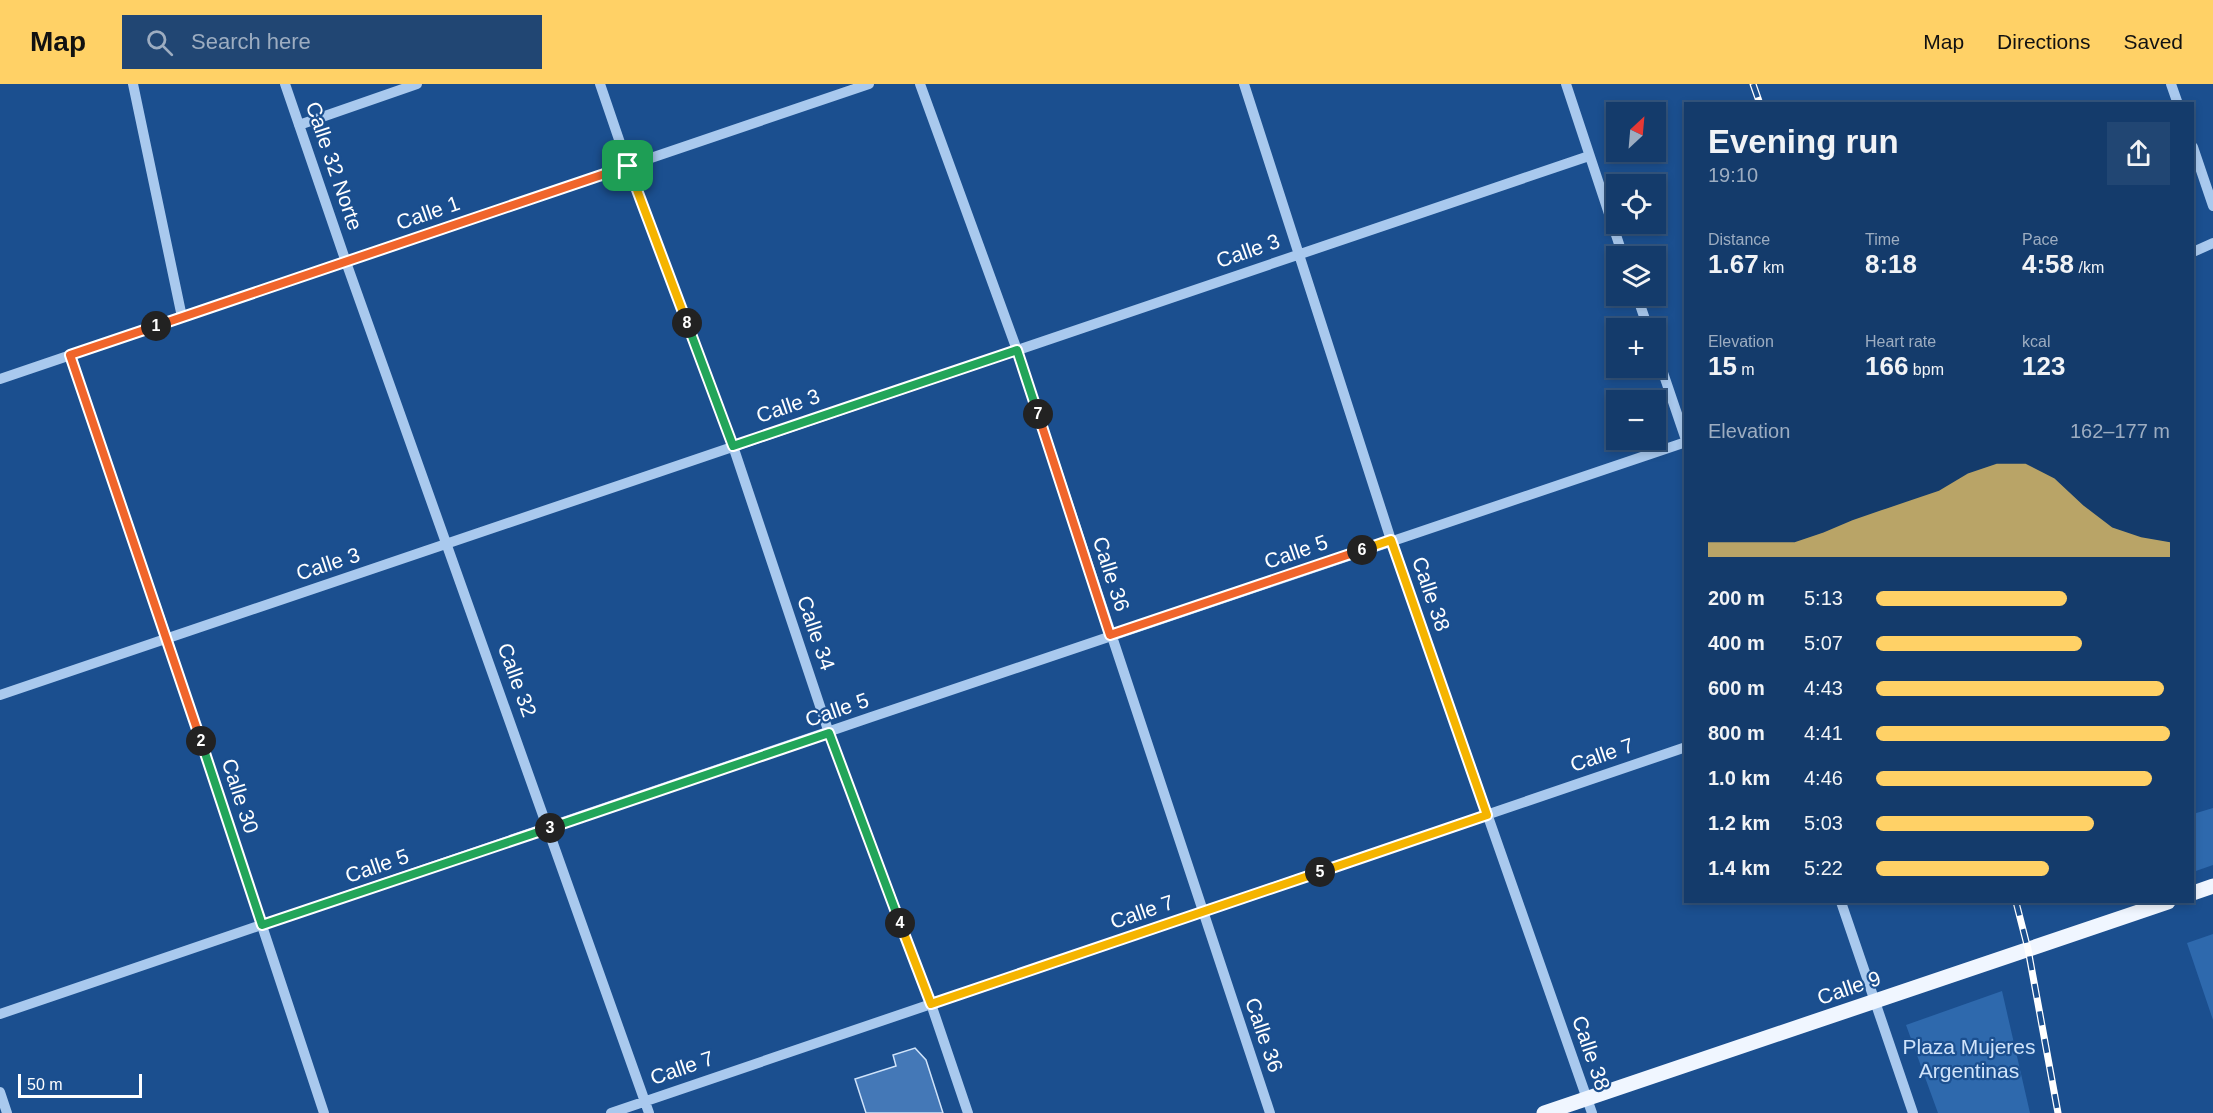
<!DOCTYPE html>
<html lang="en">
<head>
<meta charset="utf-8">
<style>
	body { margin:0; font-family:Arial,sans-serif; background:#214673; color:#f1f3f6; height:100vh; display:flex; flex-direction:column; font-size:22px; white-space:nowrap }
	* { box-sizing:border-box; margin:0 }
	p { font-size:20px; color:#9dadc1 }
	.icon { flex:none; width:33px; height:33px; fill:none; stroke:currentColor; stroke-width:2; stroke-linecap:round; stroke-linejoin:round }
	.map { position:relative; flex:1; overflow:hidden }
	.sheet { position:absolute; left:1684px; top:18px; width:510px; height:801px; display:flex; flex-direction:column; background:#143b6b; border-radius:0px; box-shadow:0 3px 9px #0003,0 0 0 2px #33557e }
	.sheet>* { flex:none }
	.needle { width:39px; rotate:26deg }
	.tools { position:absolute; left:1606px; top:18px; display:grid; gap:12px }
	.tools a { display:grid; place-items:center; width:60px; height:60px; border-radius:0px; background:#143b6b; box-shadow:0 3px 9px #0003,0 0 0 2px #33557e; font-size:30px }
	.scale { position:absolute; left:18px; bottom:15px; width:124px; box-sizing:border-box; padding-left:6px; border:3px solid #fff; border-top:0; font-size:16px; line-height:21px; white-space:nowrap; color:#fff; -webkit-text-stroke:4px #1b4f8f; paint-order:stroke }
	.pin { position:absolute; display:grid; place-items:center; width:51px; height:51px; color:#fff; margin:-26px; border-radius:12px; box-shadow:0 3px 9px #0006 }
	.km { position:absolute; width:30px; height:30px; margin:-15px; border-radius:50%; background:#222; color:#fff; font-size:16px; line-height:30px; text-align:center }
	.round { display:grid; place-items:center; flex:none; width:63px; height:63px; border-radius:0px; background:#214673 }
	.head { display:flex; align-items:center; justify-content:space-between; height:102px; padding:0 24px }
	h1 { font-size:33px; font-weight:700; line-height:45px }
	.metrics { display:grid; grid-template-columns:repeat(3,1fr); gap:9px; height:102px; padding:6px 24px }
	.metrics div { display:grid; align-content:center }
	.metrics b { font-size:26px; font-weight:700 }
	.metrics small { font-size:16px; font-weight:400 }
	.metrics p { font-size:16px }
	.chart { height:168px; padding:12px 24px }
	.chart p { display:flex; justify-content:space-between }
	.chart svg { width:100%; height:108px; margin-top:6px; fill:#ffd166; opacity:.7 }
	ul { padding:0 24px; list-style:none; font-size:20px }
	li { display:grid; grid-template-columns:96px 72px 1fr; align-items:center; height:45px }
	li i { height:15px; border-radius:8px; background:#ffd166 }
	header { display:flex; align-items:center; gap:36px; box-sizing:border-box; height:84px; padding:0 30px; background:#ffd166; color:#111 }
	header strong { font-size:28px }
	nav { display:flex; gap:33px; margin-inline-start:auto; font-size:21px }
	.search { width:420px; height:54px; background:#214673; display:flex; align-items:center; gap:15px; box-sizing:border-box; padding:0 21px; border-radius:0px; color:#9dadc1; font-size:22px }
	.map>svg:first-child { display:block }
	.green { fill:#2e69ad }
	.building { fill:#4478b7; stroke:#cfe3fa; stroke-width:1.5 }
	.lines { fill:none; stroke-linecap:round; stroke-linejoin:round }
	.minor { stroke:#a9c9ee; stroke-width:10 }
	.major { stroke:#f0f6ff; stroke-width:15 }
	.rail-casing { stroke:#fff; stroke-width:7 }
	.rail { stroke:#1b4f8f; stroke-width:4.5; stroke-dasharray:14; stroke-linecap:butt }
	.split-1-casing { stroke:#fff; stroke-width:12 }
	.split-2-casing { stroke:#fff; stroke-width:12 }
	.split-3-casing { stroke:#fff; stroke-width:12 }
	.split-4-casing { stroke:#fff; stroke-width:12 }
	.split-5-casing { stroke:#fff; stroke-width:12 }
	.split-6-casing { stroke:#fff; stroke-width:12 }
	.split-7-casing { stroke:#fff; stroke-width:12 }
	.split-8-casing { stroke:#fff; stroke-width:12 }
	.split-9-casing { stroke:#fff; stroke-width:12 }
	.split-1 { stroke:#f0652b; stroke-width:8 }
	.split-2 { stroke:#f0652b; stroke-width:8 }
	.split-3 { stroke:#22a559; stroke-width:8 }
	.split-4 { stroke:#22a559; stroke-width:8 }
	.split-5 { stroke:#f5b400; stroke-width:8 }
	.split-6 { stroke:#f5b400; stroke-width:8 }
	.split-7 { stroke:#f0652b; stroke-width:8 }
	.split-8 { stroke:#22a559; stroke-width:8 }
	.split-9 { stroke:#f5b400; stroke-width:8 }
	.labels { text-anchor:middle; stroke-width:4.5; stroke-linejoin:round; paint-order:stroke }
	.street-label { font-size:21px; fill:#fff; stroke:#1b4f8f }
	.park-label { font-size:21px; fill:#cfe3fa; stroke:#1b4f8f }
</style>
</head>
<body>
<header>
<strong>Map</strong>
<div class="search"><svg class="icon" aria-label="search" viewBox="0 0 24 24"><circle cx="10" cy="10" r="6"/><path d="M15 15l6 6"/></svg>Search here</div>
<nav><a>Map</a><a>Directions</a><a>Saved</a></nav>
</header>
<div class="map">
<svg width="2213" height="1029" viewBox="0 0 2213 1029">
	<rect width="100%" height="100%" fill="#1b4f8f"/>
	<path class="green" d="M2213,724V781L2193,788V730Z
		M2213,850V936L2187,859Z
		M2002,907L2030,1029H1938L1906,941Z"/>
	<path class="building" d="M915,964L926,976L943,1029H866L855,995L896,982L893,971Z"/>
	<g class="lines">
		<path class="minor" d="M133,0L182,233
			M285,0L346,178L649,1029
			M600,0L628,82L733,362L829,649L931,920L968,1029
			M920,0L1017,266L1270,1029
			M1244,0L1391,456L1592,1029
			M1566,0L1623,172
			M2171,0L2178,20
			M299,41L417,0
			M2193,63L2213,122
			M2193,168L2213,159
			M1637,212L1648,244
			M1656,268L1686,356
			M70,271L167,555L324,1029
			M0,295L869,0
			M0,611C530,432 1059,252 1589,72
			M1841,818L1913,1029
			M0,930C562,739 1123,546 1686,358
			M0,1008L7,1029
			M611,1029L1686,663"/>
		<path class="major" d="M2193,809L2213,802
			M1544,1029L2168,818"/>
		<g class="rail-casing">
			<path id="rail" d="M1753,0L1760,20
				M2016,818L2028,865L2058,1029"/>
		</g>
		<use href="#rail" class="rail"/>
	</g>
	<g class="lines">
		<g class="split-1-casing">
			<path id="split-1" d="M156,242L628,82"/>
		</g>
		<g class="split-2-casing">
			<path id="split-2" d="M156,242L70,271L201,657"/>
		</g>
		<g class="split-3-casing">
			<path id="split-3" d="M201,657L262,841L550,744"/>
		</g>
		<g class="split-4-casing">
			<path id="split-4" d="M550,744L829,649L900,839"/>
		</g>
		<g class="split-5-casing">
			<path id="split-5" d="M900,839L931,920L1320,788"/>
		</g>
		<g class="split-6-casing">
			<path id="split-6" d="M1320,788L1487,731L1391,456L1362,466"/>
		</g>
		<g class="split-7-casing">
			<path id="split-7" d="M1038,330L1110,551L1362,466"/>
		</g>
		<g class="split-8-casing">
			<path id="split-8" d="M687,239L733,362L1017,266L1038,330"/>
		</g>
		<g class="split-9-casing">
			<path id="split-9" d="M628,82L687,239"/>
		</g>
		<use href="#split-1" class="split-1"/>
		<use href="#split-2" class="split-2"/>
		<use href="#split-3" class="split-3"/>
		<use href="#split-4" class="split-4"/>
		<use href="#split-5" class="split-5"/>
		<use href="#split-6" class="split-6"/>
		<use href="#split-7" class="split-7"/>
		<use href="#split-8" class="split-8"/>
		<use href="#split-9" class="split-9"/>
	</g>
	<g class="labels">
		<g class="street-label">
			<text transform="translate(334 82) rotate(71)" y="7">Calle 32 Norte</text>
			<text transform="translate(428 129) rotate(-19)" y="7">Calle 1</text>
			<text transform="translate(1248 167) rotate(-19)" y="7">Calle 3</text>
			<text transform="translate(788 322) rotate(-19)" y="7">Calle 3</text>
			<text transform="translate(1296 468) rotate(-19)" y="7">Calle 5</text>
			<text transform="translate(328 480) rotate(-18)" y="7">Calle 3</text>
			<text transform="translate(1111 490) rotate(72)" y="7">Calle 36</text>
			<text transform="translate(1431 510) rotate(71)" y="7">Calle 38</text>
			<text transform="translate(816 549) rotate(71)" y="7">Calle 34</text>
			<text transform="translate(517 596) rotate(70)" y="7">Calle 32</text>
			<text transform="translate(837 626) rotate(-19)" y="7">Calle 5</text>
			<text transform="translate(1602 671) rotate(-19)" y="7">Calle 7</text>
			<text transform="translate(240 712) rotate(72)" y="7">Calle 30</text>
			<text transform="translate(377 782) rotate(-19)" y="7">Calle 5</text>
			<text transform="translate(1142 828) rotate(-19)" y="7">Calle 7</text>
			<text transform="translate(1849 904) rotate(-19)" y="7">Calle 9</text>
			<text transform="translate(1264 951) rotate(71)" y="7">Calle 36</text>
			<text transform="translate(1591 969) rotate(71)" y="7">Calle 38</text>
			<text transform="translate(682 984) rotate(-19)" y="7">Calle 7</text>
		</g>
		<g class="park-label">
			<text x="1969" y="970">Plaza Mujeres<tspan x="1969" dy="24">Argentinas</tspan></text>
		</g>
	</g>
</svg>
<div class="tools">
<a><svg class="needle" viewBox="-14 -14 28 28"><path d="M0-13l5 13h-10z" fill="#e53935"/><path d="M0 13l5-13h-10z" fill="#9dadc1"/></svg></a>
<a><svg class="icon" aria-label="locate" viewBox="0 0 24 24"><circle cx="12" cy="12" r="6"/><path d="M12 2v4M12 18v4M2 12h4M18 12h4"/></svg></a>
<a><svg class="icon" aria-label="layers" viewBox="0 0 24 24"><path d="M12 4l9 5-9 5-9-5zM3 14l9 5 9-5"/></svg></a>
<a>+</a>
<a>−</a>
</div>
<div class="scale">50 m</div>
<div class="pin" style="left:628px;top:82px;background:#1e9e55"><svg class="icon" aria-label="arrive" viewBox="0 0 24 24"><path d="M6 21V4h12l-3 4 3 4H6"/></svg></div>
<b class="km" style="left:156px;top:242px">1</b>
<b class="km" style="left:201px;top:657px">2</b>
<b class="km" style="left:550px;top:744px">3</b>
<b class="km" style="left:900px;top:839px">4</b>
<b class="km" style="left:1320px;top:788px">5</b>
<b class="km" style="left:1362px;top:466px">6</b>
<b class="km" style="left:1038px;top:330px">7</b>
<b class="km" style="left:687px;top:239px">8</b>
<section class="sheet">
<div class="head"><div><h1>Evening run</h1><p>19:10</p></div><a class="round"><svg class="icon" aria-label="share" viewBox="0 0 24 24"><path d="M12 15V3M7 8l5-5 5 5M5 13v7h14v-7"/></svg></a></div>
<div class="metrics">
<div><p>Distance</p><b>1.67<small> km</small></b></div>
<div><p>Time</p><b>8:18</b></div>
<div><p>Pace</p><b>4:58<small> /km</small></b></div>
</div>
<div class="metrics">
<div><p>Elevation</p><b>15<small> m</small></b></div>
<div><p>Heart rate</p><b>166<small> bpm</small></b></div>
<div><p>kcal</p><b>123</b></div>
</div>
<div class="chart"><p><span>Elevation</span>162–177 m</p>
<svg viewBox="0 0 160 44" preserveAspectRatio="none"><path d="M0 44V38L10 38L20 38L30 38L40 34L50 29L60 25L70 21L80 17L90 10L100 6L110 6L120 12L130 23L140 32L150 36L160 38V44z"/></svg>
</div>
<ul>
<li><b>200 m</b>5:13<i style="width:65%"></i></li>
<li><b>400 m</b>5:07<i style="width:70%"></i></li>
<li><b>600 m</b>4:43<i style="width:98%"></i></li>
<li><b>800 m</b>4:41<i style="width:100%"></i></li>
<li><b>1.0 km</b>4:46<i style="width:94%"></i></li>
<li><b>1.2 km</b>5:03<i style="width:74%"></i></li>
<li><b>1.4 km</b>5:22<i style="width:59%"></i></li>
</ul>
</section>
</div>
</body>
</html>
